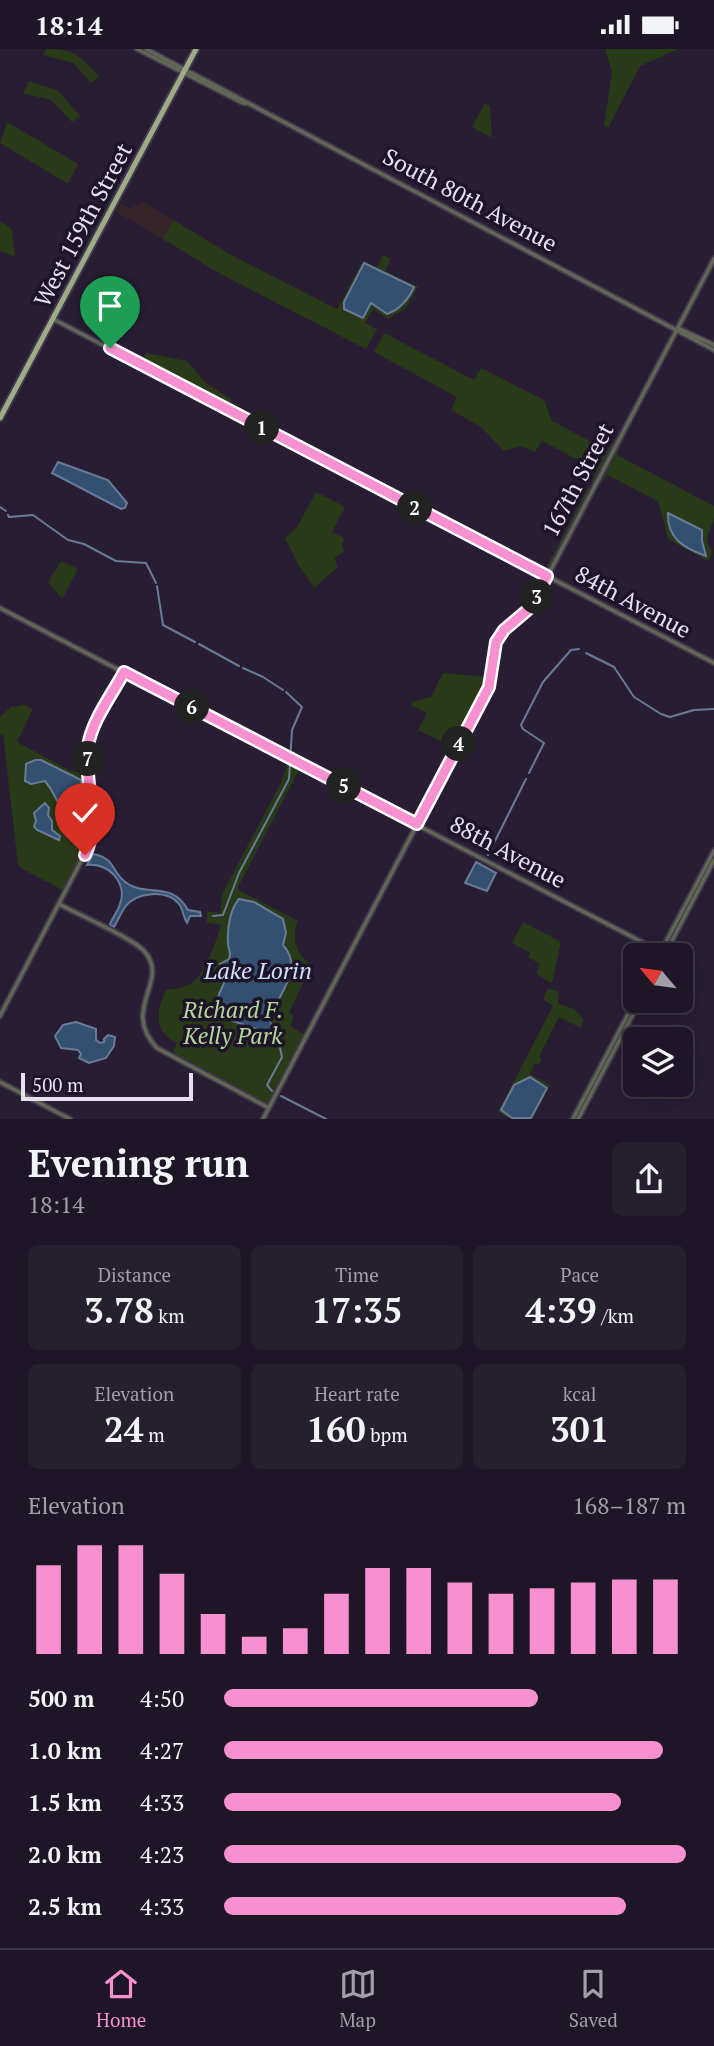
<!DOCTYPE html>
<html lang="en">
<head>
<meta charset="utf-8">
<style>
	body { margin:0; font-family:"PT Serif",serif; background:#261f2e; color:#f1f3f6; height:100vh; display:flex; flex-direction:column; font-size:26px; white-space:nowrap }
	* { box-sizing:border-box; margin:0 }
	p { font-size:23px; color:#a19fa7 }
	.icon { flex:none; width:38px; height:38px; fill:none; stroke:currentColor; stroke-width:2; stroke-linecap:round; stroke-linejoin:round }
	.map { position:relative; height:1070px; overflow:hidden }
	.drawer { display:flex; flex-direction:column; background:#1e1626; flex:1 }
	.drawer>* { flex:none }
	.needle { width:46px; rotate:299deg }
	.fabs { position:absolute; left:623px; top:894px; display:grid; gap:14px }
	.fabs a { display:grid; place-items:center; width:70px; height:70px; border-radius:10px; background:#1e1626; box-shadow:0 4px 18px #0003,0 0 0 2px #3c3543; font-size:35px }
	.scale { position:absolute; left:21px; bottom:18px; width:172px; box-sizing:border-box; padding-left:7px; border:4px solid #e7e0ef; border-top:0; font-size:19px; line-height:24px; white-space:nowrap; color:#e7e0ef; -webkit-text-stroke:5px #1e1429; paint-order:stroke }
	.pin { position:absolute; display:grid; place-items:center; width:60px; height:60px; color:#fff; margin:-72px -30px; border-radius:50% 50% 50% 0; rotate:-45deg; box-shadow:0 0 7px #0007 }
	.pin .icon { rotate:45deg }
	.km { position:absolute; width:35px; height:35px; margin:-18px; border-radius:50%; background:#222; color:#fff; font-size:19px; line-height:35px; text-align:center }
	.round { display:grid; place-items:center; flex:none; width:74px; height:74px; border-radius:10px; background:#261f2e }
	.head { display:flex; align-items:center; justify-content:space-between; height:119px; padding:0 28px }
	h1 { font-size:38px; font-weight:600; line-height:52px }
	.figures { display:grid; grid-template-columns:repeat(3,1fr); gap:10px; height:119px; padding:7px 28px }
	.figures div { display:grid; align-content:center; border-radius:10px; background:#261f2e; text-align:center }
	.figures b { font-size:35px; font-weight:600 }
	.figures small { font-size:19px; font-weight:400 }
	.figures p { font-size:19px }
	.chart { height:196px; padding:14px 28px }
	.chart p { display:flex; justify-content:space-between }
	.chart svg { width:100%; height:126px; margin-top:7px; stroke:#f690d0; stroke-width:6 }
	ul { padding:0 28px; list-style:none; font-size:23px }
	li { display:grid; grid-template-columns:112px 84px 1fr; align-items:center; height:52px }
	li i { height:18px; border-radius:9px; background:#f690d0 }
	.status { display:flex; justify-content:space-between; align-items:center; height:49px; padding:0 35px; background:#1e1626; direction:ltr }
	.status svg { height:19px; fill:currentColor }
	.dock { display:flex; justify-content:space-around; align-items:center; height:98px; border-top:2px solid #3c3543; background:#1e1626; font-size:19px; color:#a19fa7 }
	.dock a { display:grid; justify-items:center; gap:4px }
	.dock .selected { color:#f690d0 }
	.map>svg:first-child { display:block }
	.industrial { fill:#37242a }
	.green { fill:#293a18 }
	.water { fill:#335071; stroke:#697b97; stroke-width:2 }
	.lines { fill:none; stroke-linecap:round; stroke-linejoin:round }
	.stream { stroke:#697b97; stroke-width:2 }
	.minor-casing { stroke:#43384d; stroke-width:7 }
	.major-casing { stroke:#43384d; stroke-width:9 }
	.minor { stroke:#606755; stroke-width:3.5 }
	.major { stroke:#9dac87; stroke-width:5 }
	.route-casing { stroke:#fff; stroke-width:14 }
	.route { stroke:#f690d0; stroke-width:9 }
	.labels { text-anchor:middle; stroke-width:7; stroke-linejoin:round; paint-order:stroke }
	.street-label { font-size:23px; fill:#e7e0ef; stroke:#1e1429 }
	.park-label { font-size:23px; font-style:italic; fill:#b3d796; stroke:#1e1429 }
	.water-label { font-size:24px; font-style:italic; fill:#cbdff6; stroke:#1e1429 }
</style>
</head>
<body>
<div class="status"><b>18:14</b><svg viewBox="0 0 49 12"><path d="M0 12V9h3v3zM5 12V6h3v6zM10 12V3h3v9zM15 12V0h3v12zM26 1h20v11H26zM47 4h2v5h-2z"/></svg></div>
<div class="map">
<svg width="714" height="1070" viewBox="0 0 714 1070">
	<rect width="100%" height="100%" fill="#281d33"/>
	<path class="industrial" d="M143,153L174,171L163,190L116,163L121,155L131,160L134,157Z"/>
	<path class="green" d="M46,0C75,0 80,7 99,27L91,34L73,14L43,6Z
		M605,0H678L640,17L608,79L604,77L612,22Z
		M29,32L59,42L80,67L72,73L51,51L23,44Z
		M485,54L490,57L492,89L472,78Z
		M7,73L78,115L68,135L0,94Z
		M174,171L231,206L337,260L363,212L377,218L383,206L391,210L385,222L418,238L406,259L388,270L373,260L365,274L377,280L366,300L215,222L163,190Z
		M0,172L12,180L15,208L0,202Z
		M384,284L474,331L481,319L544,351L552,372L607,401L616,389L617,391L595,432L591,434L597,421L542,392L535,403L520,397L504,402L481,378L451,361L457,348L374,303Z
		M146,304L187,312L206,334L232,351L229,356L144,314L143,311Z
		M233,357L329,407L324,408L233,360Z
		M622,392L617,406L714,457C714,461 714,465 714,469C711,483 701,489 713,503L708,512L668,490L658,452L607,426L599,438Z
		M335,410L474,482L469,483L334,413Z
		M333,418L542,527L543,530L328,419Z
		M589,437L590,442L548,522H544L523,511L522,507L546,519Z
		M316,443L345,458L332,483L344,489L342,496L344,503L334,509L338,518L314,539L299,517L285,489L297,478Z
		M61,512L78,520L62,550L48,533Z
		M443,624L487,628L489,631L453,698L418,681L427,664L411,656L413,653L431,648Z
		M24,656L33,660L17,693L71,722L86,723L90,785L85,800L64,842L21,819L18,816L4,693L3,686L0,685V668L11,658Z
		M289,711L301,717L237,840L298,872C291,889 296,907 312,915L289,964L294,967L290,977L305,986L267,1056L171,1007L177,994C153,982 156,962 166,941C175,939 185,940 193,933C204,925 218,889 221,876L207,874V862L220,864L222,845L281,734Z
		M523,873L561,893L552,934L536,925L540,915L528,908L530,904L512,894Z
		M548,939L559,943L558,955C570,958 576,959 583,971L581,979L559,968L539,1008L542,1010L539,1016L535,1014L530,1025L550,1036L533,1069H509L498,1063L553,957L543,950Z"/>
	<path class="water" d="M364,214L414,238C409,250 399,261 387,265L371,254L363,269L344,260V253Z
		M58,413L108,431L127,454L125,459L121,460L52,424Z
		M668,464L702,481V492L706,507C684,499 667,490 668,464Z
		M35,711H41L81,731L84,781L82,788L73,790C63,770 59,749 45,732L31,735L25,732L26,715Z
		M45,754L49,759L48,766L52,772V781L60,787L59,791L37,781L34,777L36,772L34,764Z
		M93,805C115,809 111,821 124,832C146,850 171,830 188,861L200,863L201,867H190L187,874C184,870 183,860 179,855C167,840 136,843 125,858C121,864 118,871 114,878L111,877L110,875C113,868 118,862 120,855C128,833 107,813 87,816Z
		M476,813L496,824L487,842L465,834Z
		M239,850L254,853L283,870L286,884L283,896C304,919 280,943 271,966C268,972 273,981 274,987L273,988L262,982L233,972L217,961L219,945L225,932L221,928L223,919L220,915L229,910C232,902 228,902 228,894C227,880 230,860 239,850Z
		M76,973L96,980V991L100,994L104,993V990L108,986L115,988L114,997L106,1009L89,1014L79,1009L81,1005L78,1001L61,999L55,987L63,976Z
		M530,1028L547,1039L531,1069H512L501,1061L514,1036Z"/>
	<g class="lines">
		<path class="stream" d="M0,458L6,462
			M8,466L9,468L33,466L68,491L84,495L116,512L146,514L156,534
			M157,537L163,576L195,593
			M199,595L239,617
			M586,604L614,618L634,648L661,665L670,668L694,661L714,660
			M243,619L263,628L283,641
			M529,724L544,694L523,680L521,676L543,633L571,601L579,600
			M488,806L526,730
			M213,867L223,866L239,824L289,730L292,681L302,658L286,643
			M272,1042L267,1036L282,1008L279,994L273,988
			M281,1047L326,1070"/>
		<g class="minor-casing">
			<path id="minor" d="M137,0L243,54H246
				M146,0L714,301
				M53,270L714,614
				M680,280L714,296
				M0,559L665,905
				M59,855C77,865 133,889 145,903C170,933 120,960 157,999L269,1059
				M665,905L714,811
				M659,906L714,802
				M0,967L89,797C99,765 84,731 88,698C92,672 112,646 124,623
				M0,1033L70,1070
				M263,1070L489,638C493,624 489,607 495,593C503,576 524,569 534,553L714,210
				M573,1070L635,952
				M578,1070L640,952"/>
		</g>
		<g class="major-casing">
			<path id="major" d="M0,369L196,0"/>
		</g>
		<use href="#minor" class="minor"/>
		<use href="#major" class="major"/>
	</g>
	<g class="lines">
		<g class="route-casing">
			<path id="route" d="M85,806C102,771 83,733 88,697C92,671 112,646 124,623L417,775L489,638L496,593L504,581L531,558L547,527L110,299"/>
		</g>
		<use href="#route" class="route"/>
	</g>
	<g class="labels">
		<g class="street-label">
			<text transform="translate(470 151) rotate(28)" y="8">South 80th Avenue</text>
			<text transform="translate(83 176) rotate(-62)" y="8">West 159th Street</text>
			<text transform="translate(578 431) rotate(-62)" y="8">167th Street</text>
			<text transform="translate(633 553) rotate(28)" y="8">84th Avenue</text>
			<text transform="translate(508 803) rotate(28)" y="8">88th Avenue</text>
		</g>
		<g class="park-label">
			<text x="233" y="969">Richard F.<tspan x="233" dy="26">Kelly Park</tspan></text>
		</g>
		<g class="water-label">
			<text x="258" y="930">Lake Lorin</text>
		</g>
	</g>
</svg>
<div class="fabs">
<a><svg class="needle" viewBox="-14 -14 28 28"><path d="M0-13l5 13h-10z" fill="#e53935"/><path d="M0 13l5-13h-10z" fill="#a19fa7"/></svg></a>
<a><svg class="icon" aria-label="layers" viewBox="0 0 24 24"><path d="M12 4l9 5-9 5-9-5zM3 14l9 5 9-5"/></svg></a>
</div>
<div class="scale">500 m</div>
<div class="pin" style="left:110px;top:299px;background:#1e9e55"><svg class="icon" aria-label="arrive" viewBox="0 0 24 24"><path d="M6 21V4h12l-3 4 3 4H6"/></svg></div>
<div class="pin" style="left:85px;top:806px;background:#d93025"><svg class="icon" aria-label="check" viewBox="0 0 24 24"><path d="M5 12l5 5 9-10"/></svg></div>
<b class="km" style="left:262px;top:379px">1</b>
<b class="km" style="left:415px;top:459px">2</b>
<b class="km" style="left:537px;top:548px">3</b>
<b class="km" style="left:459px;top:695px">4</b>
<b class="km" style="left:344px;top:737px">5</b>
<b class="km" style="left:192px;top:658px">6</b>
<b class="km" style="left:88px;top:710px">7</b>
</div>
<section class="drawer">
<div class="head"><div><h1>Evening run</h1><p>18:14</p></div><a class="round"><svg class="icon" aria-label="share" viewBox="0 0 24 24"><path d="M12 15V3M7 8l5-5 5 5M5 13v7h14v-7"/></svg></a></div>
<div class="figures">
<div><p>Distance</p><b>3.78<small> km</small></b></div>
<div><p>Time</p><b>17:35</b></div>
<div><p>Pace</p><b>4:39<small> /km</small></b></div>
</div>
<div class="figures">
<div><p>Elevation</p><b>24<small> m</small></b></div>
<div><p>Heart rate</p><b>160<small> bpm</small></b></div>
<div><p>kcal</p><b>301</b></div>
</div>
<div class="chart"><p><span>Elevation</span>168–187 m</p>
<svg viewBox="0 0 160 44" preserveAspectRatio="none"><path d="M5 44V13M15 44V6M25 44V6M35 44V16M45 44V30M55 44V38M65 44V35M75 44V23M85 44V14M95 44V14M105 44V19M115 44V23M125 44V21M135 44V19M145 44V18M155 44V18"/></svg>
</div>
<ul>
<li><b>500 m</b>4:50<i style="width:68%"></i></li>
<li><b>1.0 km</b>4:27<i style="width:95%"></i></li>
<li><b>1.5 km</b>4:33<i style="width:86%"></i></li>
<li><b>2.0 km</b>4:23<i style="width:100%"></i></li>
<li><b>2.5 km</b>4:33<i style="width:87%"></i></li>
</ul>
</section>
<nav class="dock">
<a class="selected"><svg class="icon" aria-label="home" viewBox="0 0 24 24"><path d="M3 11l9-7 9 7M6 9v11h12V9"/></svg>Home</a>
<a><svg class="icon" aria-label="map" viewBox="0 0 24 24"><path d="M3 6l6-2 6 2 6-2v14l-6 2-6-2-6 2zM9 4v14M15 6v14"/></svg>Map</a>
<a><svg class="icon" aria-label="saved" viewBox="0 0 24 24"><path d="M7 4h10v16l-5-4-5 4z"/></svg>Saved</a>
</nav>
</body>
</html>
